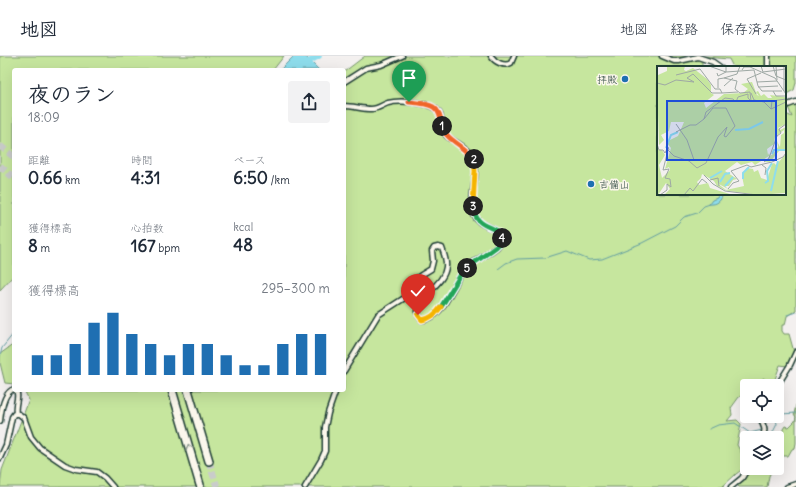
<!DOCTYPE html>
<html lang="ja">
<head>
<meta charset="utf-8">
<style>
	body { margin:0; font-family:Delius,"Klee One",sans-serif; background:#f2f2f3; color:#1f2937; height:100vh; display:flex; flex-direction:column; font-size:15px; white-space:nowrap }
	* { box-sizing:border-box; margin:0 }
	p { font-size:13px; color:#747a83 }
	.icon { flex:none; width:22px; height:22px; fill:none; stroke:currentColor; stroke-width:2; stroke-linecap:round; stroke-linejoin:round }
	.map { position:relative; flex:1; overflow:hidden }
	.panel { position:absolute; left:12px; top:12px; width:334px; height:324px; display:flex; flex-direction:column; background:#fff; border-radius:4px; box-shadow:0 4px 16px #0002 }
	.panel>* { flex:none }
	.controls { position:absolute; left:740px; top:323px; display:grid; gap:8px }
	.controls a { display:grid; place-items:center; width:44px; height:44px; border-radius:4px; background:#fff; box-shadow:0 4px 16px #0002; font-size:20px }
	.pin { position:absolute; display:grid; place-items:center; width:34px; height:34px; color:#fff; margin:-41px -17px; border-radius:50% 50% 50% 0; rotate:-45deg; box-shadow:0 0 4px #0007 }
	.pin .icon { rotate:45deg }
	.km { position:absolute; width:20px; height:20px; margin:-10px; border-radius:50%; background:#222; color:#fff; font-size:11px; line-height:20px; text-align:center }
	.round { display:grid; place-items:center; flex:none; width:42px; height:42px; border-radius:4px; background:#f2f2f3 }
	.head { display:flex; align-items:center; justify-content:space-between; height:68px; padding:0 16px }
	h1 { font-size:22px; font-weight:700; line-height:30px }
	.figures { display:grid; grid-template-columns:repeat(3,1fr); gap:6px; height:68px; padding:4px 16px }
	.figures div { display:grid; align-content:center }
	.figures b { font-size:17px; font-weight:700 }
	.figures small { font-size:11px; font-weight:400 }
	.figures p { font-size:11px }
	.chart { height:112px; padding:8px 16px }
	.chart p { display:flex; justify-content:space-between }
	.chart svg { width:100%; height:72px; margin-top:4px; stroke:#1f6fb2; stroke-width:6 }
	header { display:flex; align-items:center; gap:24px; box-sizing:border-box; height:56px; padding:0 20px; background:#fff; border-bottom:1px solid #e0e1e3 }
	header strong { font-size:19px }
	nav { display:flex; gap:22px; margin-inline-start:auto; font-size:14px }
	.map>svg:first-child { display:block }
	.green { fill:#c6e69e; stroke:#729269 }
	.water { fill:#8eddec; stroke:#629da2 }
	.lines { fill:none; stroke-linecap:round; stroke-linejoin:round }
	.stream { stroke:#629da2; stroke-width:1 }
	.river { stroke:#8eddec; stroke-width:5.5 }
	.highway-tunnel { stroke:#c9ccca; stroke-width:7; stroke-dasharray:7 3.5; stroke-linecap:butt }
	.street-casing { stroke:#1f3d34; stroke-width:7 }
	.highway-casing { stroke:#1f3d34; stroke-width:10 }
	.street { stroke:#fbf7ec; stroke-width:4 }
	.highway { stroke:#fbf7ec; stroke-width:7 }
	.oneway { stroke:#8d9a90 }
	.split-1-casing { stroke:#fff; stroke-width:8 }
	.split-2-casing { stroke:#fff; stroke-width:8 }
	.split-3-casing { stroke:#fff; stroke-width:8 }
	.split-4-casing { stroke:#fff; stroke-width:8 }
	.split-5-casing { stroke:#fff; stroke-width:8 }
	.split-6-casing { stroke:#fff; stroke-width:8 }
	.split-7-casing { stroke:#fff; stroke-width:8 }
	.split-1 { stroke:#f0652b; stroke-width:5 }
	.split-2 { stroke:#f0652b; stroke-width:5 }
	.split-3 { stroke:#f5b400; stroke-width:5 }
	.split-4 { stroke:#22a559; stroke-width:5 }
	.split-5 { stroke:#22a559; stroke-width:5 }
	.split-6 { stroke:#22a559; stroke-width:5 }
	.split-7 { stroke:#f5b400; stroke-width:5 }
	.poi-dot { fill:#1f6fb2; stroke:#fbf7ec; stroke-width:1.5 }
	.labels { text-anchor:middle; stroke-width:3; stroke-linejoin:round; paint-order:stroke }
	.poi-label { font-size:10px; fill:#1f3d34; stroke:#fbf7ec; text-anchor:end }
	.inset-river { fill:none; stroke:#8eddec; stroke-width:2 }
	.inset-road { fill:none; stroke:#9ea8a4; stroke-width:1 }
	.view { fill:#1d4ed8; fill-opacity:0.15; stroke:#1d4ed8; stroke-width:2 }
	.inset-edge { fill:none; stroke:#1f3d34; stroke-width:2 }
</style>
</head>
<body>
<header>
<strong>地図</strong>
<nav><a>地図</a><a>経路</a><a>保存済み</a></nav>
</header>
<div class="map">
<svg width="796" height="431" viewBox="0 0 796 431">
	<rect width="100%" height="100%" fill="#f3f0ef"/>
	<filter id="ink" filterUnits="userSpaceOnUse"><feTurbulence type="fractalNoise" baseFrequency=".025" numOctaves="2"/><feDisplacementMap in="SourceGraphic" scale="8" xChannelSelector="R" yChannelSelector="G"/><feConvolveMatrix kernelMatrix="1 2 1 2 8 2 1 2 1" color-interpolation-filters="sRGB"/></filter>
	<g filter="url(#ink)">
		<path class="green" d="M0,0H284L273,14H14V219L0,234Z
			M365,0H658L671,5L684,2H672V0H796V27L794,34L788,37L785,44V11H769L766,5V11H733L729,3L705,1L702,4V11H658V138H785V59L786,58L792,61L788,51L796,48V254L787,260L785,269H782V275L784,278H789L794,296L787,310L780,309L774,326H770L763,322L760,330H747V342L744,339L739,341L731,352L732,359L727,365L737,364L741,368L737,389L743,400L746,377L754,382H747C747,398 750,409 736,418C731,422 727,427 722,431H0L2,414L29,344L24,334H344V16Z
			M14,288V328L5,327L0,307V298Z
			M796,349V387L795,392L792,393L788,400H782L777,410V386L783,379V373L785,370L789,371L795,365L796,361L794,358Z
			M749,412H776L774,415V414H772L769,420L767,431H739L736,428Z"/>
		<path class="water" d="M294,0H305L319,14H280Z
			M719,138H723C721,144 718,149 709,148L712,144L717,142Z"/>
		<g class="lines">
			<path class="stream" d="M498,213L506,207L517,203L545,202L567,195L589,204L602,203L642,187L669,173L675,170L684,161L697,157L704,150L710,148
				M787,259L796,256
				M0,300L2,292L14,277
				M709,373L718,369L735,367L750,377L762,374
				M770,382L777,368L776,363L778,359L781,358L796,357"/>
			<path class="river" d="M298,14L301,10L319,0"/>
			<path class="highway-tunnel" d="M0,90L14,101
				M0,110L14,122
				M209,405L217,431"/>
			<g class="street-casing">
				<path id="street" d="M491,0C495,6 504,11 511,7L514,0
					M662,0L674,5H679L698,1L713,6L720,11
					M768,0V11
					M344,26L366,12L381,9L402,0
					M344,50C353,50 362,53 371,53C378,53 382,49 388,47C399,44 427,46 436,53C444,59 439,72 447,80C456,88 473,93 475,107C478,124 468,142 474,159C479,171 496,170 502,181L500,187L497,191C487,199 474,204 466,213C452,227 444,263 422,264L418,259C416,239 444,230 446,211C447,205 444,198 442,192L438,191L434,192L432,195L433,205L431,213L421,219L411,227L406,241L378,259L344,315
					M785,50L796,46
					M777,330L790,309L796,296
					M16,357C14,348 20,341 16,334
					M761,360C761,371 768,370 762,382
					M0,365C1,355 4,336 14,333
					M0,402L6,389L12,361L14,358H19L24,362L31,381L40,392L65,409L76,413L97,416L105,422L113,431
					M305,431L321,404L325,395V371L328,357L336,334
					M731,431L742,422L748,412
					M787,431L796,428"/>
			</g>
			<g class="highway-casing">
				<path id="highway" d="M172,334L200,429
					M188,334L209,405"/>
			</g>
			<use href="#street" class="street"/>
			<use href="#highway" class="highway"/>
		</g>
		<defs><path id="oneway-chevron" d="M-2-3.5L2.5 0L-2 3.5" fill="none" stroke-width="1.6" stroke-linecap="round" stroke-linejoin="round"/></defs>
		<use class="oneway" href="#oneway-chevron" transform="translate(189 391) rotate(-106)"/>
	</g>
	<g class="lines" filter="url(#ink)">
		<g class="split-1-casing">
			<path id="split-1" d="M409,46C430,48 440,48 442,70"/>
		</g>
		<g class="split-2-casing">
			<path id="split-2" d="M442,70C446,85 465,89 474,103"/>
		</g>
		<g class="split-3-casing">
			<path id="split-3" d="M473,150L475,115L474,103"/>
		</g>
		<g class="split-4-casing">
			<path id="split-4" d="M473,150C475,175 499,168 502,182"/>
		</g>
		<g class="split-5-casing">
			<path id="split-5" d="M467,212L496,191L500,187L502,182"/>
		</g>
		<g class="split-6-casing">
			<path id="split-6" d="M441,251L460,220L467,212"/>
		</g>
		<g class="split-7-casing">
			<path id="split-7" d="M418,259L422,264C430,263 436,258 441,251"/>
		</g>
		<use href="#split-1" class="split-1"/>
		<use href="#split-2" class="split-2"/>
		<use href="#split-3" class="split-3"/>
		<use href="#split-4" class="split-4"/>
		<use href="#split-5" class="split-5"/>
		<use href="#split-6" class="split-6"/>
		<use href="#split-7" class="split-7"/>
	</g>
	<g class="poi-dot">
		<circle cx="625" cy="23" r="4"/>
		<circle cx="591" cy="128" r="4"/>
	</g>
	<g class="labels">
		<g class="poi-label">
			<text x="617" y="27">拝殿</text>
			<text x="599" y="132" text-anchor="start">吉備山</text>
		</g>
	</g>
	<g transform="translate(657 10)">
		<rect width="129" height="129" fill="#f3f0ef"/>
		<path d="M10,0H28L27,4L29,5L36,2L50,13L54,19V27L57,29L47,37L49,42L67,28L86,27L91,23L84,18L95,16L100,29L102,30L99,26L101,25L104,30L107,28L111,32H115L113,29L128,31L129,58L121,62L123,64L129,61V85H122L113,96H107L111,93L112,90L98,99L95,96L84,99L80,96L68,105L80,113L76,114L72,120H68L71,123L60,117L69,124L87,120L85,110L90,102L96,103L97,106L101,104L104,112L110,114L115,98L117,97L119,99L129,88L128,127L102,129L72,125L68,124L60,120L57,115L45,108L44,112L40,116L42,119L51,117L53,122L76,129H7L13,123L9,117L1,129L0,83L5,84L8,89L2,99L5,112L13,104L12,101L8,103L14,82L9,76L21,70L27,56H14L12,65L4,69L7,74L2,79L0,16L1,9L10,5ZM127,64V67L124,69L123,81L120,75L121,81L116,88L113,90L112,87L111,89L110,83L117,78L118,71Z" fill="#c6e69e" fill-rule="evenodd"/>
		<path class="inset-river" d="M78,64L92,63L106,56M9,82L14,69L21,66M115,88L117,84H128M53,112L65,105M86,113V107L92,101M63,116L68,108L73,107M108,117L111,115L110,105L115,97M68,120L76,111M114,125L121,95"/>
		<path class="inset-road" d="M52,0L69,6L97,4L101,20L105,25M83,0L80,8L67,12L80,15L78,23L83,27M97,0H111M104,0L106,6L129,3M116,0L119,10L129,14M119,0L120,14M85,4L87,1H93L118,12L129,28M60,7L61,10L69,6V0M19,9L43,3L58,23H63L65,27L81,26M100,16L120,15M0,17L8,19L19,14L37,16L30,12L36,8L55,27H65M67,20L76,12M101,21L121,20M61,22V13L67,12M105,25H125M116,25L119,30H129M127,25V0M94,27L97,34L107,36L114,43M99,28L90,13L104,7M129,33L115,35L114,43L129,36M19,58L30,74L37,94M19,66L33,59H39L47,53M0,78L2,84H6L8,87L11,81L12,84M107,96L112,92L120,70L124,67L122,63L129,58M105,99L109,102L108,109M47,109L56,118L68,125L100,129M53,114L61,112L62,120M71,123L76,117L82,115L74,105L90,99L94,101L115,96L126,91L129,87M3,129L10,124V118L14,121L13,113L8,112L12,103L6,104L11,84L17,90L32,95L40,102L49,97L61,71L70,61L67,70L69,71L78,60L69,42H56L47,53L49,46L68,32L76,33L79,36L81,31L91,28V32L94,35L93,26L83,27M27,129L33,122L36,125L45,113L50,117"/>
		<path class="view" d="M10,35H119V94H10Z"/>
		<rect width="129" height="129" class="inset-edge"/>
	</g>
</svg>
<div class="controls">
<a><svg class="icon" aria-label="locate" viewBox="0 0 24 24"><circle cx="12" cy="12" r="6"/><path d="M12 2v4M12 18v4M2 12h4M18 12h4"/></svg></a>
<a><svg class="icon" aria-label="layers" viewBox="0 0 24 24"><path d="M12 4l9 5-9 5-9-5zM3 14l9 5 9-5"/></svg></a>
</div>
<div class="pin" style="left:409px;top:46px;background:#1e9e55"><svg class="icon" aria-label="arrive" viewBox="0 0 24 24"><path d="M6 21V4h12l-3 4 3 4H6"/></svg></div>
<div class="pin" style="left:418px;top:259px;background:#d93025"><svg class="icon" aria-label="check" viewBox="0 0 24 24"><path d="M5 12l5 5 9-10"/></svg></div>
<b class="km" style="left:442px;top:70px">1</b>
<b class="km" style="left:474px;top:103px">2</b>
<b class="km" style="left:473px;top:150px">3</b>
<b class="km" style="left:502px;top:182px">4</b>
<b class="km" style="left:467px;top:212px">5</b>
<section class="panel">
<div class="head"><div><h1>夜のラン</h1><p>18:09</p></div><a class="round"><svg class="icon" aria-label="share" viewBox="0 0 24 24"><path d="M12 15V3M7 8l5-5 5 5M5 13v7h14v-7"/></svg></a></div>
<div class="figures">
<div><p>距離</p><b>0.66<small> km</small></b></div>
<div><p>時間</p><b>4:31</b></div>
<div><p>ペース</p><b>6:50<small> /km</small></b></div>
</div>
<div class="figures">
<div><p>獲得標高</p><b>8<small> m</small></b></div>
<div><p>心拍数</p><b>167<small> bpm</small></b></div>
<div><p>kcal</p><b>48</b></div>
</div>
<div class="chart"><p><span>獲得標高</span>295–300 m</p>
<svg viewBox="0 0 160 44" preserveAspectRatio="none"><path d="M5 44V32M15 44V32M25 44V25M35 44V12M45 44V6M55 44V19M65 44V25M75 44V32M85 44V25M95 44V25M105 44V32M115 44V38M125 44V38M135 44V25M145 44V19M155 44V19"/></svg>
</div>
</section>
</div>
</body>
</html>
